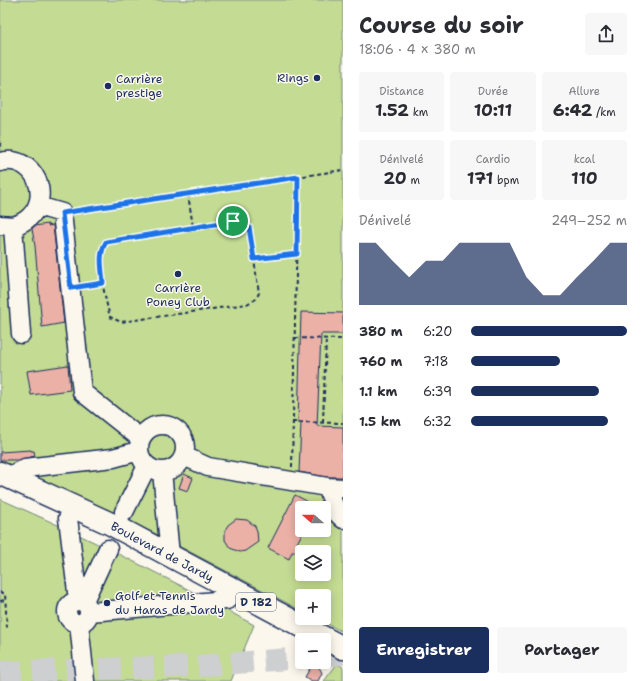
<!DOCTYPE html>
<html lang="fr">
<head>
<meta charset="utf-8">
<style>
	body { margin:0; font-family:"Shantell Sans",sans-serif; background:#f7f7f7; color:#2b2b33; height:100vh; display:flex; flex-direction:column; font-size:15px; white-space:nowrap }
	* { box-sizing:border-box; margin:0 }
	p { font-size:13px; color:#7c7c81 }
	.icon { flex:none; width:22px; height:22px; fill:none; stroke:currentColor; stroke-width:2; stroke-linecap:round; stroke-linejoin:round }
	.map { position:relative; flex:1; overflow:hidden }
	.details { display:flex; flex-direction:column; background:#fff; width:300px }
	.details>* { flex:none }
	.needle { width:26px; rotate:290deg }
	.fabs { position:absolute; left:295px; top:501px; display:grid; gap:8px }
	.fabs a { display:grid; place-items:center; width:36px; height:36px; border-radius:4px; background:#fff; box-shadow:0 2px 10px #0003; font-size:20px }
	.pin { position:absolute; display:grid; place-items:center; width:34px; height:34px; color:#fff; margin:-17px; border:2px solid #fff; border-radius:50%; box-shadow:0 1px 4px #0007 }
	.round { display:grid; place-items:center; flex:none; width:42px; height:42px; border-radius:4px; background:#f7f7f7 }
	.overview { display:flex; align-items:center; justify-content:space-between; height:68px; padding:0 16px }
	h1 { font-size:22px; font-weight:700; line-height:30px }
	.stats { display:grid; grid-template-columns:repeat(3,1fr); gap:6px; height:68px; padding:4px 16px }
	.stats div { display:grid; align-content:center; border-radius:4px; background:#f7f7f7; text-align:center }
	.stats b { font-size:17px; font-weight:700 }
	.stats small { font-size:11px; font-weight:400 }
	.stats p { font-size:11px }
	.chart { height:112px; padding:8px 16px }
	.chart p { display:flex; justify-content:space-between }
	.chart svg { width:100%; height:72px; margin-top:4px; fill:#1b2f5e; opacity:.7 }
	.primary-button { display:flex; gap:8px; margin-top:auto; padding:8px 16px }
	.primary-button a { flex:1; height:46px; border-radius:4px; background:#1b2f5e; color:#fff; font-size:16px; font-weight:700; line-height:46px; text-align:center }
	.primary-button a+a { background:#f7f7f7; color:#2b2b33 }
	ul { padding:0 16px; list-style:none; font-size:13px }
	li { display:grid; grid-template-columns:64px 48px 1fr; align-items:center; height:30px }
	li i { height:10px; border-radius:5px; background:#1b2f5e }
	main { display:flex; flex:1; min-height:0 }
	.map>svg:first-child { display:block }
	.green { fill:#c3db92; stroke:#6f8578; fill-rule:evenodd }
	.building { fill:#ebb1a6; stroke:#1b2f5e }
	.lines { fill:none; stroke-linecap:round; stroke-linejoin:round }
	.highway-tunnel { stroke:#cecfd0; stroke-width:22; stroke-dasharray:22 11; stroke-linecap:butt }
	.minor-casing { stroke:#1b2f5e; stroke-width:21 }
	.major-casing { stroke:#1b2f5e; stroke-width:25 }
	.path { stroke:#1b2f5e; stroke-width:2; stroke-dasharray:4 3; stroke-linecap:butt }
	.minor { stroke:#fbf7ec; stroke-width:18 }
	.major { stroke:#fbf7ec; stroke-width:22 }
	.route-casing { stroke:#fff; stroke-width:8 }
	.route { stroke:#1a73e8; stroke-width:5 }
	.poi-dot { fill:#1b2f5e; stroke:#fbf7ec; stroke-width:1.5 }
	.labels { text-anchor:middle; stroke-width:3; stroke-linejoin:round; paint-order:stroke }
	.shield { fill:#fbf7ec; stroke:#5e6b89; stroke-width:1 }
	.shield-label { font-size:11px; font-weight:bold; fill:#1b2f5e }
	.poi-label { font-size:12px; fill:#1b2f5e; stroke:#fbf7ec; text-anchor:start }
	.street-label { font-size:12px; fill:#1b2f5e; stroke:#fbf7ec }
</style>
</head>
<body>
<main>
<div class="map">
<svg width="343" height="681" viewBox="0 0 343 681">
	<rect width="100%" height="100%" fill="#fbf7ec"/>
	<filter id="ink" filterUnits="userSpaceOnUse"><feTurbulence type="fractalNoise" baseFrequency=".025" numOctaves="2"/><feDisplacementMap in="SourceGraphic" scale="8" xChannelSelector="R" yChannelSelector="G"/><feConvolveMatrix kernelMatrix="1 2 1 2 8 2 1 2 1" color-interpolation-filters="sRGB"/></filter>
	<g filter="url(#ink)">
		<path class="green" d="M0,0H343V632L316,618H324V596H302V611L156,534L0,460ZM302,508H324V530H302ZM302,552H324V574H302Z
			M0,499C87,537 171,579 254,625L231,681H0Z
			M337,664L343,667V681H324Z"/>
		<path class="building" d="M48,224V226L53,225L64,323L42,327L35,246L32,229L34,226Z
			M301,312L343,313V334H321L317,426L343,427V477H328L299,472L301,423H298Z
			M68,365L70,390L31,395L27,371Z
			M31,450V451H34L35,456L18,460H0V452Z
			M184,474L193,478L188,491L179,488Z
			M295,495L320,508H302V534L297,543L313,552H292L289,559L268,548Z
			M236,519L247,520L255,526L257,531L258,542L245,551L240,552L230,548L225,540V530L228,525Z
			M313,663L319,667L322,673L318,681H312L305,677Z"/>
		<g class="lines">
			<path class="highway-tunnel" d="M324,656L343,654
				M0,672L196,666L302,658"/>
			<g class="minor-casing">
				<path id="minor" d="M0,162C34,153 55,199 26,220C22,223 18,225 12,226C8,226 4,225 0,225
					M38,206L62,213L82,392L140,438
					M13,226L21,334
					M139 448a23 23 0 1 1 46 0a23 23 0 1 1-46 0Z
					M184,456L208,467L327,487L343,488
					M162,471L170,555
					M8,477L25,468L113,458L139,451
					M327,487L337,513L343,519
					M124,512L147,466
					M68,518L78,600
					M67 612a11 11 0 1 1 22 0a11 11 0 1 1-22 0Z
					M84,601L108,549
					M90,612L227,600
					M79,623L85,681"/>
			</g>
			<g class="major-casing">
				<path id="major" d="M0,473L111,524L343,648"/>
			</g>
			<path class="path" d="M0,143L2,148
				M188,194L193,227
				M75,211L343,170
				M233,221L243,222L249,227L259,293L256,299L247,304L121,322L110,317C106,302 98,268 101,253C101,249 104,245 106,241Z
				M254,259L297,254
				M85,286L103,283
				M295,338L343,339
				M292,422L343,423
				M323,422L326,338
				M292,467L298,177
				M0,592L5,594L7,628
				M0,601L5,600"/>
			<use href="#minor" class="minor"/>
			<use href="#major" class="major"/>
		</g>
	</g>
	<g class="lines" filter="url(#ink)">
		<g class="route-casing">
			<path id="route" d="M298,177L297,254L254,259L249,227L243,222L233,221L106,242C98,255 102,268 103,283L71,288L62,213Z"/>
		</g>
		<use href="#route" class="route"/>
	</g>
	<g class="poi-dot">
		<circle cx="317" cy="78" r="4"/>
		<circle cx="108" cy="86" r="4"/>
		<circle cx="178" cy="274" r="4"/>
		<circle cx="107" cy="603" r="4"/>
	</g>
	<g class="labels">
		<rect class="shield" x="236" y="593" width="40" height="18" rx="3"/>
		<g class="shield-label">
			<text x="256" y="606">D 182</text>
		</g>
		<g class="poi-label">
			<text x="309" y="82" text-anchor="end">Rings</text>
			<text x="116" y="83">Carrière<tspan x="116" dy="14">prestige</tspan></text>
			<text x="178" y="292" text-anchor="middle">Carrière<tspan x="178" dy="14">Poney Club</tspan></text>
			<text x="115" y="600">Golf et Tennis<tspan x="115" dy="14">du Haras de Jardy</tspan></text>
		</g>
		<g class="street-label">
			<text transform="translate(162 552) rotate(28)" y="4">Boulevard de Jardy</text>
		</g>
	</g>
</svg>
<div class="fabs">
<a><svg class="needle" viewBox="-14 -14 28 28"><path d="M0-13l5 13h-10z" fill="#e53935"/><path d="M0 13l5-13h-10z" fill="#7c7c81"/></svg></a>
<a><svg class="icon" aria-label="layers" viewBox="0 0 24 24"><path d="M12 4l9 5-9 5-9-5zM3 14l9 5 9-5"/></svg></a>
<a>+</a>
<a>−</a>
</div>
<div class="pin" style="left:233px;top:221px;background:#1e9e55"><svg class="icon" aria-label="arrive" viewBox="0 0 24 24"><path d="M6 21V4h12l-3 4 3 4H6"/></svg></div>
</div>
<section class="details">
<div class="overview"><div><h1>Course du soir</h1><p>18:06 · 4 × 380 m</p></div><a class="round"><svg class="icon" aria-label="share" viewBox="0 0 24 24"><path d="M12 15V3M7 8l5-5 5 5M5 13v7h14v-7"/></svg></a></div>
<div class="stats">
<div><p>Distance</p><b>1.52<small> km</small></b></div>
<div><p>Durée</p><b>10:11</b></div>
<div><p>Allure</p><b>6:42<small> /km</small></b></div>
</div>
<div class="stats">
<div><p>Dénivelé</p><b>20<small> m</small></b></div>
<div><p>Cardio</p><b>171<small> bpm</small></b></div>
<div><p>kcal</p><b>110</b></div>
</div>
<div class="chart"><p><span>Dénivelé</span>249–252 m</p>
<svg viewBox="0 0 160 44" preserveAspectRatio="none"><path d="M0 44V6L10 6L20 17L30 27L40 17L50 17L60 6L70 6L80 6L90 6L100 27L110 38L120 38L130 27L140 17L150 6L160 6V44z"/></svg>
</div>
<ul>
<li><b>380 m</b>6:20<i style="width:100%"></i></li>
<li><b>760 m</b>7:18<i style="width:57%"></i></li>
<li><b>1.1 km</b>6:39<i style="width:82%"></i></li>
<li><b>1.5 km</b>6:32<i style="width:88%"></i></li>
</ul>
<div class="primary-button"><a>Enregistrer</a><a>Partager</a></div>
</section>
</main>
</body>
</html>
